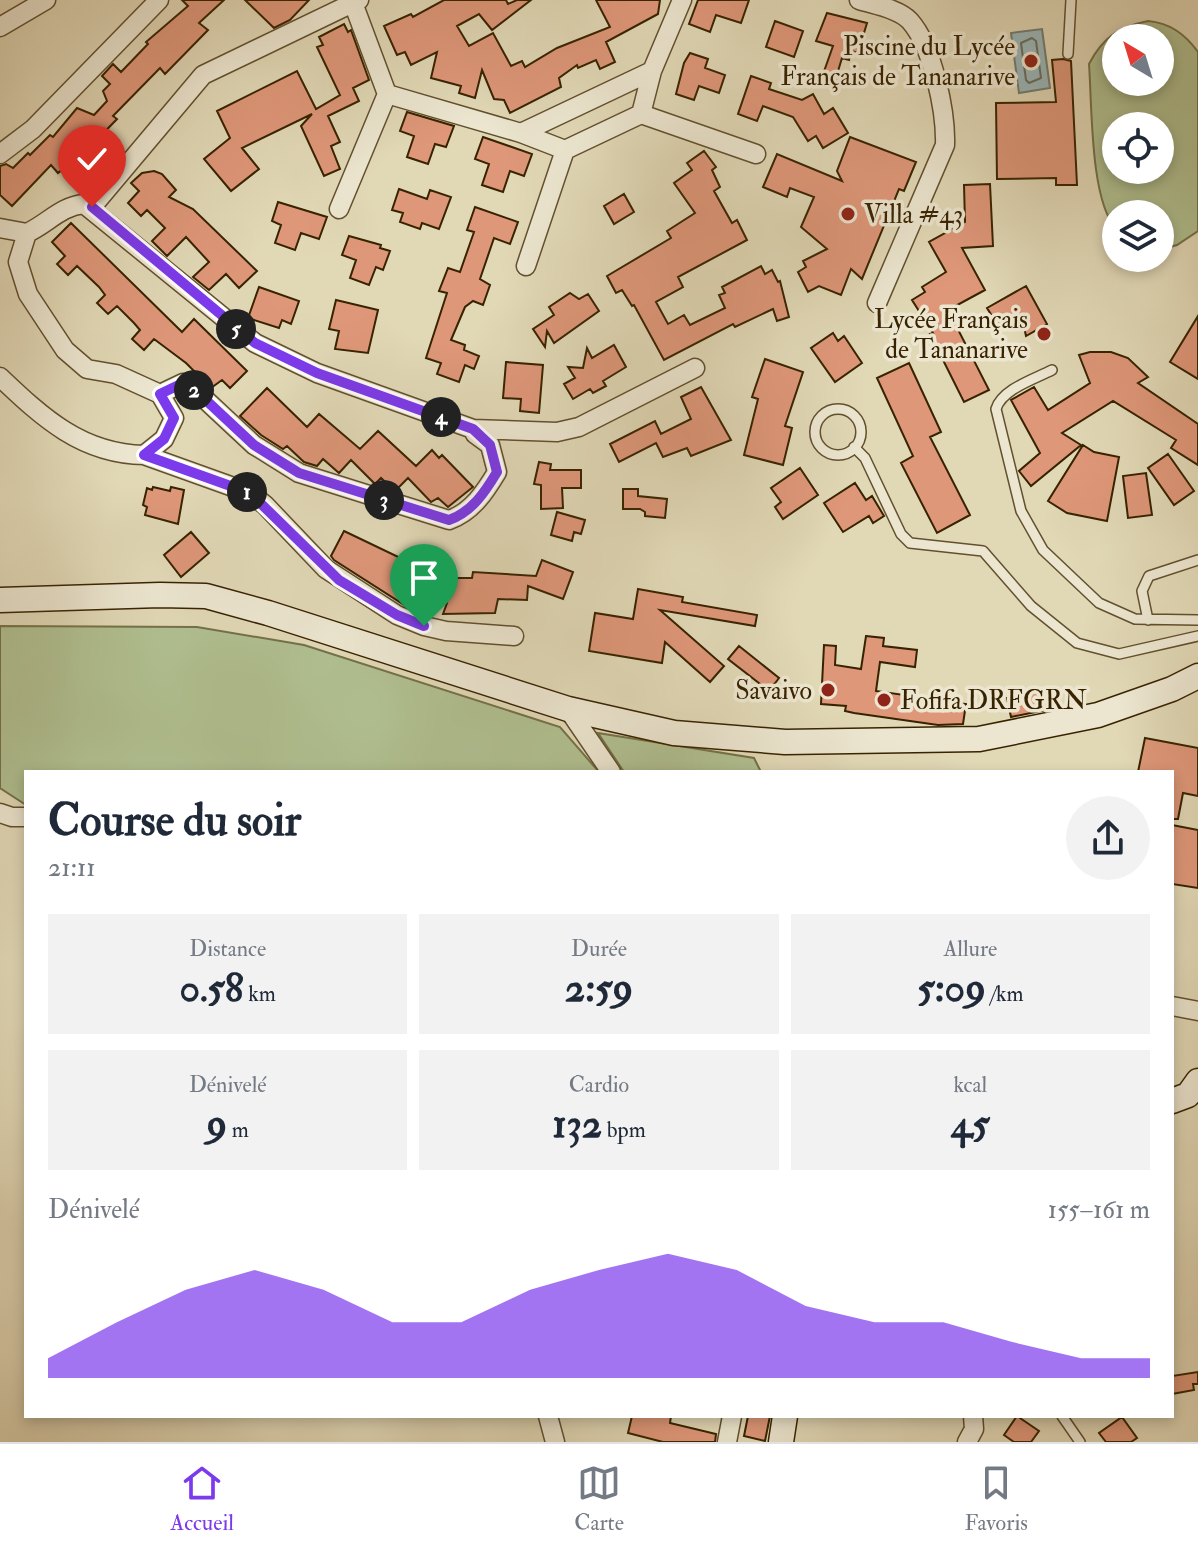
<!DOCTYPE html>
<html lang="fr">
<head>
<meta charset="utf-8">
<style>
	body { margin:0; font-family:"IM FELL Double Pica",serif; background:#f2f2f3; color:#1f2937; height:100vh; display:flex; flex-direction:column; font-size:30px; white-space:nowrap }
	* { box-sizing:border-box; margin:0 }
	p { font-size:26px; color:#747a83 }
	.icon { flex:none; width:44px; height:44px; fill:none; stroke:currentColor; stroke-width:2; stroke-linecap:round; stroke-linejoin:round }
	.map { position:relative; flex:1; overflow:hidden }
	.sheet { position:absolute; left:24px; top:770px; width:1150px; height:648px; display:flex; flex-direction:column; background:#fff; border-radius:0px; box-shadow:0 4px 12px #0003 }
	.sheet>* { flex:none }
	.needle { width:52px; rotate:322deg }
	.controls { position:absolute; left:1102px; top:24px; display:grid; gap:16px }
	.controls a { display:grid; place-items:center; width:72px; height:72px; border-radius:50%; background:#fff; box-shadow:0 4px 12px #0003; font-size:40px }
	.pin { position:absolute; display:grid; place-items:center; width:68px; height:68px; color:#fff; margin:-82px -34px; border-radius:50% 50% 50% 0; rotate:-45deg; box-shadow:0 0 8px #0007 }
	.pin .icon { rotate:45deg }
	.km { position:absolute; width:40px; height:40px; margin:-20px; border-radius:50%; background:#222; color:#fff; font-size:22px; line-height:40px; text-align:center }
	.round { display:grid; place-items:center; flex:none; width:84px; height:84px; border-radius:42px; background:#f2f2f3 }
	.summary { display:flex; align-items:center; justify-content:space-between; height:136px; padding:0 24px }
	h1 { font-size:44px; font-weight:700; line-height:60px }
	.stats { display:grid; grid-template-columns:repeat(3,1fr); gap:12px; height:136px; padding:8px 24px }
	.stats div { display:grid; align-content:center; border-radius:0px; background:#f2f2f3; text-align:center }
	.stats b { font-size:40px; font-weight:700 }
	.stats small { font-size:22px; font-weight:400 }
	.stats p { font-size:22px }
	.chart { height:224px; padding:16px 24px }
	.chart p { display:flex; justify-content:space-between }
	.chart svg { width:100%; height:144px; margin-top:8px; fill:#7c3aed; opacity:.7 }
	.tab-bar { display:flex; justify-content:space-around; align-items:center; height:112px; border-top:2px solid #e0e1e3; background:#fff; font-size:22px; color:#747a83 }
	.tab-bar a { display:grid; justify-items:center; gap:4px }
	.tab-bar .active { color:#7c3aed }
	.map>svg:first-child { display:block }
	.green { fill:#b0bf90; stroke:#747148; stroke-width:2; fill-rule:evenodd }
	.water { fill:#9ab7ba; stroke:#737c70; stroke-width:2 }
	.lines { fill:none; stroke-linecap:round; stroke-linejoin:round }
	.shore { stroke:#696d5d; stroke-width:2 }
	.building { fill:#de9779; stroke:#382300; stroke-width:2 }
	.lane-casing { stroke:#62502e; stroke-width:12 }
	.street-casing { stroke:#62502e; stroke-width:21 }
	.secondary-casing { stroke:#382300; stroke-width:27 }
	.lane { stroke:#ece6d0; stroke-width:9 }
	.street { stroke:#ece6d0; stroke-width:18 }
	.secondary { stroke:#ece6d0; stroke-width:24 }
	.route-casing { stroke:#fff; stroke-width:16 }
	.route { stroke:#7c3aed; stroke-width:10 }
	.poi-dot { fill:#8f2418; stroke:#ece6d0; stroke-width:3 }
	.labels { text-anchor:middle; stroke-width:7; stroke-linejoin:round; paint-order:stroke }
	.poi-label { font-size:26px; fill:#382300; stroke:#ece6d0; text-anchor:end }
</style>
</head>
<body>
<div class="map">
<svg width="1198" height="1442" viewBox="0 0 1198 1442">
	<rect width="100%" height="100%" fill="#e1d8b6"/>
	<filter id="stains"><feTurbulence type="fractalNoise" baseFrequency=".0025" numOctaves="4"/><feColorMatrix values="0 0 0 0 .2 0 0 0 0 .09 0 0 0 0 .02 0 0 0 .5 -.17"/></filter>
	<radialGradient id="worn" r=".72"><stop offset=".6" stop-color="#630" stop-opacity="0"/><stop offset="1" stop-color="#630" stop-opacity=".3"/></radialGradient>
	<path class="green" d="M1148,21C1170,23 1185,34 1198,52V231L1177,245L1160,250V214H1116V228C1090,201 1092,104 1089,64C1103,37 1119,27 1148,21ZM1116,38H1160V82H1116ZM1116,126H1160V170H1116Z
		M0,626L197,627L304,645L560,727L599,772H26V805L0,788Z
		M598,733L754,758L761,772H624Z"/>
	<path class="water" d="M1042,29L1050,88L1019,93L1011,33Z"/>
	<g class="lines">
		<path class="shore" d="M1032,38L1036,41L1041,78L1029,83L1026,80L1021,43Z"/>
	</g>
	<path class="building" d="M182,0H224L199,23L208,30L165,74L160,68L113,116L117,119L89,148L58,173L51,165L12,206L0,195V166L6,164L13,168L28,153L30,155L50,135L53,137L77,108L94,115L107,101L103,91L110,84L102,76L113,64L121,72L148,44L146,42L188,6Z
		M245,0H309L290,20L274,28Z
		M444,0H506L508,4L517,0H531L492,30L479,14L457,26L469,46L493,33L511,66L522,61L525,67L557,48L610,27L596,0H660L658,14L606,42L615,62L600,69L596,60L578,68L577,65L559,78L561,87L510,113L504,100L494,99L482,70L475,98L459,93L461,86L431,78L437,52L411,65L405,52L397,55L384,26L411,14L413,17Z
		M698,0H749L741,23L716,15L710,32L689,24Z
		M827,13L867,23L858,53L851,51L849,60L842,58L835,81L822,77L833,46L816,41Z
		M775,21L803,31L794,57L766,47Z
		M344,24L348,32L351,30L369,80L353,88L359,101L328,116L340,142L331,146L340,169L324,176L301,126L312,114L242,148L259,169L231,191L204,159L230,138L217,111L297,71L316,109L340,95L317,47L323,45L319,37Z
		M690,53L708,59L705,68L725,75L719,93L699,86L694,100L676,94L684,63Z
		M1063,59L1071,61L1077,185H1056V178L997,179L996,103L1056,102L1052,60Z
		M751,76L771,83L769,89L802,100L813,94L824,114L833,108L848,133L823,148L816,136L808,141L793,117L763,106L757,121L738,114Z
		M407,112L454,126L446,147L435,144L428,164L407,157L414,136L400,131Z
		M483,137L532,154L524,176L510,171L503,192L482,185L489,164L475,159Z
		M850,137L916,162L904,191L899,189L862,279L851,269L841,295L819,286L808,292L798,272L806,267L803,261L827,249L801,227L814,197L790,188L787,197L763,187L777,154L842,181L837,171Z
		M704,151L716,167L712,170L720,187L714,191L732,223L737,220L747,240L678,277L683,287L656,302L668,324L684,315L690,325L725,308L719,295L725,293L722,287L761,266L765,274L772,270L778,282L780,281L789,317L777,321L773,309L735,327L733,324L664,360L634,305L632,306L622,290L616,293L607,276L671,238L667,231L695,213L674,183L692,170L687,163Z
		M154,171L162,174L176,190L169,197L193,209L257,271L239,288L226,274L209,290L193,277L209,262L186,237L167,256L152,241L165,228L147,210L141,216L128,203L139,191L131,183L142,173Z
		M990,184L993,246L962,248L985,290L948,310L989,390L964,402L930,334L933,333L912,300L925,292L922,287L946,272L929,242L965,222L964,185Z
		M399,189L427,199L430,190L451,197L439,229L422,223L420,229L400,222L403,213L392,210Z
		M624,194L634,212L614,224L604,206Z
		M278,202L327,217L319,239L301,233L295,250L275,243L281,225L272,221Z
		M475,207L518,222L510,244L494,238L480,279L490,285L483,305L473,301L465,307L451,340L465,345L464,350L479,356L474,369L465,365L459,382L437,374L441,363L426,358L447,293L439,291L448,268L460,272L474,232L467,230Z
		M71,223L182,332L194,319L247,371L230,388L222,380L211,388L186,363L154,339L144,350L132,339L140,330L134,323L117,306L108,314L97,303L105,295L99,287L77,266L68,275L57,264L65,256L52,242Z
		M349,236L381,245L380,248L390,251L383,270L376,267L369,285L350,278L356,260L342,255Z
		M1026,286L1047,324L1026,336L1024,327L1009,322L999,327L987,308Z
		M259,287L299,301L291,324L282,320L279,328L248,318Z
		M570,293L579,299L588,294L599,311L554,343L547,331L545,347L533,329L554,315L549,307Z
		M336,300L378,310L368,353L335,349L339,331L329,329Z
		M1198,316V379L1170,362Z
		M833,333L838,341L844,336L862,363L835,382L811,348Z
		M614,345L626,367L603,381L606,386L593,393L590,389L573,399L564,384L575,378L568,367L583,368L587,348L592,358Z
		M1090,352H1111L1128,358L1148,377L1138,383L1198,424V465L1171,448L1176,440L1113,401L1062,433L1081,445L1031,486L1019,471L1040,453L1011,400L1034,387L1048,410L1090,383L1079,355Z
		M765,359L803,372L785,426L792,428L783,465L744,455L758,399L752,397Z
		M506,362L543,365L539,413L520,411L521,399L503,398Z
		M909,363L941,432L930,437L970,515L937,533L901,463L913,456L877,378Z
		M701,387L731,440L691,456L687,448L663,457L656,443L619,462L610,444L655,421L661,434L691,419L681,397Z
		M267,388L307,427L319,414L360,449L378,431L416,466L432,450L439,458L442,455L473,487L448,507L438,498L431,502L408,478L395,491L381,478L375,484L351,460L339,473L323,459L317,466L304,462L287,446L283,449L261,435L240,416Z
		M1083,445L1094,452L1119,457L1107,521L1067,513L1048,501Z
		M1168,454L1194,491L1174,505L1148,468Z
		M539,462L551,464L550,470H581V488H562L563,508L541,509V485L534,484Z
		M800,468L818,495L783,519L775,507L781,502L771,488Z
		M1146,473L1152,515L1128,518L1123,476Z
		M855,483L866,500L872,496L884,516L873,523L869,516L843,532L824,503Z
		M153,487L170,491L171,487L184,490L178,524L145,515L147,507L143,505L147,488L152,490Z
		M623,489H638V496L667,499L665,518L645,516V512L640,509H623Z
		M557,512L585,520L581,534L574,532L572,541L551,535Z
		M344,531L442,578H472L473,572L536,576L542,560L573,572L563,599L528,586L527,600L498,599L495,613L443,614L447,603L428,600L414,593L406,606L334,560L331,556Z
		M191,532L209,553L181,577L164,555Z
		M638,589L683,597L682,602L757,615L755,626L660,610L724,666L710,682L665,642L662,663L589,651L595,613L633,619Z
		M866,636L884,638L883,646L917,650L915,667L880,662L876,691L966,704L963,724L938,725L854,713L845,711L846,706L821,704L824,645L836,646L835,665L861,669Z
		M739,646L779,678L769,691L728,659Z
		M1052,688L1056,708L1011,717L1007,698Z
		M1145,738L1198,748V796L1183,793L1178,819H1172V772H1138Z
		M1172,825L1198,830V888L1172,884Z
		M1198,1372V1384H1193L1194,1390L1172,1394V1376Z
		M632,1416H671L670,1423L716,1434L715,1442H663L628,1433Z
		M748,1416H770L765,1441L744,1436Z
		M1017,1416L1039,1431L1031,1442H1014L1004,1435Z
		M1122,1417L1137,1438L1131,1442H1106L1099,1433Z"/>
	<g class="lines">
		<g class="lane-casing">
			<path id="lane" d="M1068,54L1071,0
				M1052,370C1035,379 1002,389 996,409L1021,511L1043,550L1099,603L1135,619L1198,620
				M815 432a23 23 0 1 1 46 0a23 23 0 1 1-46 0Z
				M854,447L865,458L901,534L910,543L983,551L1031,606L1077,643L1119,654L1198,636
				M1148,620L1142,591L1149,576L1198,560
				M1062,1416L1080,1442"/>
		</g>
		<g class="street-casing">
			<path id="street" d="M859,0C875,5 899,9 910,21C933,47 946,112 945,145L877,303
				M0,27L46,0
				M652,71L682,0
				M387,94L521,133L565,150L641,114L756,154
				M521,133L652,71L641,114
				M0,154L33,129L159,0
				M92,207L203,75L359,0
				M339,209L387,94L352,0
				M0,228L27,233C47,224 61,206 84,204L255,343L317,373L473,429L557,432L579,427L695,368
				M526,266L565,150
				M0,377C43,418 82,454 144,455L164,439L174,418L160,394L116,374L87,369L65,350L28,294L18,262L27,233
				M160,394L183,383L194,389L254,445L299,473L449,520C472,512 485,492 497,472L490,445L475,434L473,429
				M144,455L250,493L265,505L326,569L397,615L424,626L446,631L514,636
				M568,709L611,772
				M0,813L12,817H26
				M1172,1006L1198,1011
				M548,1416L555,1442
				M727,1442L732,1416
				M967,1442L974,1429L973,1416"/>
		</g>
		<g class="secondary-casing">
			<path id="secondary" d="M0,600L160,595L206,596L268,613L568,709L674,733L785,742L979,739L1098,715L1172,689L1198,676
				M1172,1101L1188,1095L1198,1081
				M781,1442L785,1416"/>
		</g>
		<use href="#lane" class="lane"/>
		<use href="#street" class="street"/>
		<use href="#secondary" class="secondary"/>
	</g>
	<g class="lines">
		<g class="route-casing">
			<path id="route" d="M92,207L255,343L317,373L473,429L490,445L497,472C485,492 472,512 449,520L299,473L254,445L194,389L183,383L160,394L174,418L164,439L144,455L250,493L339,580L397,615L424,626"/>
		</g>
		<use href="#route" class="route"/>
	</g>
	<g class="poi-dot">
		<circle cx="1031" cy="61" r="8"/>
		<circle cx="848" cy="214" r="8"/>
		<circle cx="1044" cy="334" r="8"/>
		<circle cx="828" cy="690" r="8"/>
		<circle cx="884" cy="700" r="8"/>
	</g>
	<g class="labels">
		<g class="poi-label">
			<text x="1015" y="55">Piscine du Lycée<tspan x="1015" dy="30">Français de Tananarive</tspan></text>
			<text x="864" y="223" text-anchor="start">Villa #43</text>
			<text x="1028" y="328">Lycée Français<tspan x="1028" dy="30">de Tananarive</tspan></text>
			<text x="812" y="699">Savaivo</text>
			<text x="900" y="709" text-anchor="start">Fofifa DRFGRN</text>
		</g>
	</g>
	<rect width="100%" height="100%" filter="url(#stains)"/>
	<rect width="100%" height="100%" fill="url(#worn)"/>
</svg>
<div class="controls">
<a><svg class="needle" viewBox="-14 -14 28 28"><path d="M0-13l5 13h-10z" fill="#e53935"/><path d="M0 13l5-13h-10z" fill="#747a83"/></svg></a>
<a><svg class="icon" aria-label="locate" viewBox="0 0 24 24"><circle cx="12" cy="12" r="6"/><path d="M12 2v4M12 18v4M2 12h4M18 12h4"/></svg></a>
<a><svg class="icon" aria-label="layers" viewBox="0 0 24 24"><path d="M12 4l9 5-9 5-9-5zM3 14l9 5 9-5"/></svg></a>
</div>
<div class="pin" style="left:424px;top:626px;background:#1e9e55"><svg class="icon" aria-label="arrive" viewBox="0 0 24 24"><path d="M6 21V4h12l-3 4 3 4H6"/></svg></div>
<div class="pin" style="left:92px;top:207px;background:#d93025"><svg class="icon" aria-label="check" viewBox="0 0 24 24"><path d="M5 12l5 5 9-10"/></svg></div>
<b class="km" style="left:247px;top:492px">1</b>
<b class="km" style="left:194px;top:390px">2</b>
<b class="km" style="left:384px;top:500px">3</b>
<b class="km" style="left:441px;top:417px">4</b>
<b class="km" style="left:236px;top:329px">5</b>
<section class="sheet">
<div class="summary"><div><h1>Course du soir</h1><p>21:11</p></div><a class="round"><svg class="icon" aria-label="share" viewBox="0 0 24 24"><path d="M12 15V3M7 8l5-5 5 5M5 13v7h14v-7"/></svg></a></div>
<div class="stats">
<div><p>Distance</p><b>0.58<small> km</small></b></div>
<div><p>Durée</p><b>2:59</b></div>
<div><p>Allure</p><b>5:09<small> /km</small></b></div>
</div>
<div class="stats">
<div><p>Dénivelé</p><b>9<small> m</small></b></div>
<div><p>Cardio</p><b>132<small> bpm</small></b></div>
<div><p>kcal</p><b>45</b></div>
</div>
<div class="chart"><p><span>Dénivelé</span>155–161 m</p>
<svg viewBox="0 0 160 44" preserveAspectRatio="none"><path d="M0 44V38L10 27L20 17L30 11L40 17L50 27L60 27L70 17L80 11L90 6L100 11L110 22L120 27L130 27L140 33L150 38L160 38V44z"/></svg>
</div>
</section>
</div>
<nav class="tab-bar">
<a class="active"><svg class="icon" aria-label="home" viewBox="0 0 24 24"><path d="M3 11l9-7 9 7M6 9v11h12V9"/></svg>Accueil</a>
<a><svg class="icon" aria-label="map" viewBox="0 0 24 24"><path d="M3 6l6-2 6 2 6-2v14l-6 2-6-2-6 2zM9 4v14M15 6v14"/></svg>Carte</a>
<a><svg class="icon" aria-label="saved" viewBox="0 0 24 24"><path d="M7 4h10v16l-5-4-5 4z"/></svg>Favoris</a>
</nav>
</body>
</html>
